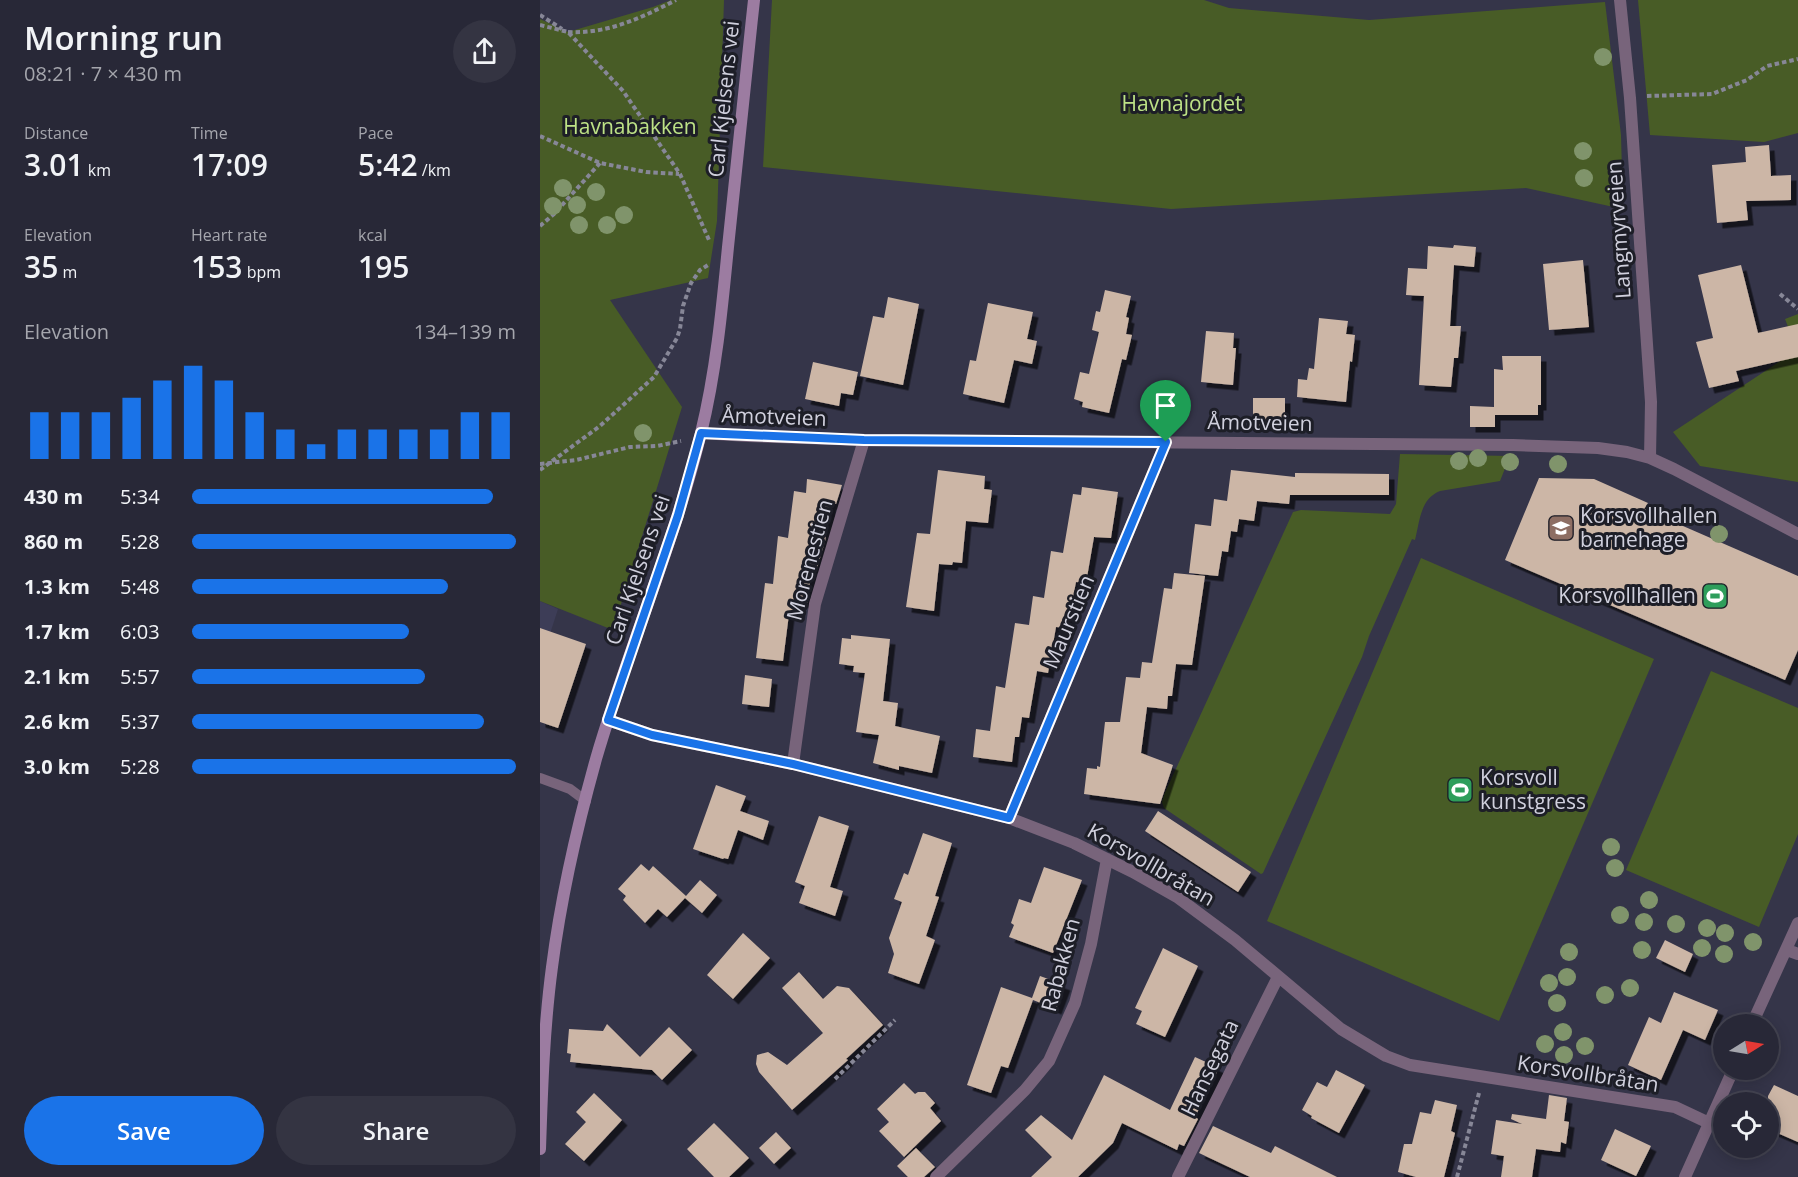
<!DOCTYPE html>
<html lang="en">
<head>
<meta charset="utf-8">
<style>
	body { margin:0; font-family:"Open Sans",sans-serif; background:#343442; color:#f1f3f6; height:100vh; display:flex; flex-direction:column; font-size:22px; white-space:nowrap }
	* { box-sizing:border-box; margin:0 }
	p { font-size:20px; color:#a5a6ad }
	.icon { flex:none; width:33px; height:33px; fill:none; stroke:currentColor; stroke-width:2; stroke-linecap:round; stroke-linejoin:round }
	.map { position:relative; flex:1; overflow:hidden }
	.side { display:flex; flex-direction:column; background:#282837; width:540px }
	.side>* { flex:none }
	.needle { width:39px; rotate:79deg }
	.fabs { position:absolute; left:1173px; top:1014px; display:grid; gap:12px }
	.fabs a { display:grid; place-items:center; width:66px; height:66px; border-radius:50%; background:#282837; box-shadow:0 3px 15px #0003,0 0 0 2px #444452; font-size:30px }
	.pin { position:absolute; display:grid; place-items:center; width:51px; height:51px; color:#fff; margin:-62px -26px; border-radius:50% 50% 50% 0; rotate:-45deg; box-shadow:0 0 6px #0007 }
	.pin .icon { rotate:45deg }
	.round { display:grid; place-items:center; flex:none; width:63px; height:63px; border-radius:32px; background:#343442 }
	.summary { display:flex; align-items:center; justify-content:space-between; height:102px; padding:0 24px }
	h1 { font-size:33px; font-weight:600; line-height:45px }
	.figures { display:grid; grid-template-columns:repeat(3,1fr); gap:9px; height:102px; padding:6px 24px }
	.figures div { display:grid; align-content:center }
	.figures b { font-size:30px; font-weight:600 }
	.figures small { font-size:16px; font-weight:400 }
	.figures p { font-size:16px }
	.chart { height:168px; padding:12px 24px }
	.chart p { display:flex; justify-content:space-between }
	.chart svg { width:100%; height:108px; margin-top:6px; stroke:#1a73e8; stroke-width:6 }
	.cta { display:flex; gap:12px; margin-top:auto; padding:12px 24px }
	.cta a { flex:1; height:69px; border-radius:36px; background:#1a73e8; color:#fff; font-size:24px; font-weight:600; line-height:69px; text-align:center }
	.cta a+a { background:#343442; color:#f1f3f6 }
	ul { padding:0 24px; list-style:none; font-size:20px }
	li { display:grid; grid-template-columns:96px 72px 1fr; align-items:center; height:45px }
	li i { height:15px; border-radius:8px; background:#1a73e8 }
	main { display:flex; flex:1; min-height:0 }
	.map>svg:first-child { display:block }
	.built { fill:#3d3d57 }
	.green { fill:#485c26 }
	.building { fill:#ccb6a6; filter:url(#shadow) }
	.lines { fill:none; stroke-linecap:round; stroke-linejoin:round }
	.path { stroke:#878797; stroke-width:4; stroke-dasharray:4.5 3; stroke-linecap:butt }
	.service { stroke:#78647b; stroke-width:10 }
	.minor { stroke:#78647b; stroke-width:12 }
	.secondary { stroke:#9c7ca1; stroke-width:12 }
	.tree { fill:#80946b }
	.route-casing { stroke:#fff; stroke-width:12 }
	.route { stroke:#1a73e8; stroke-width:8 }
	.labels { text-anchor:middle; stroke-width:6; stroke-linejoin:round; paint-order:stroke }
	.street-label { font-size:21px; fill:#d0d0dd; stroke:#1d1e27 }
	.park-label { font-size:21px; fill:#bde286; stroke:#1d1e27 }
	.poi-label { font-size:21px; fill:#d0d0dd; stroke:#1d1e27; text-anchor:start }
</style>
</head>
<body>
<main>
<section class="side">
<div class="summary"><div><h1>Morning run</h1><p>08:21 · 7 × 430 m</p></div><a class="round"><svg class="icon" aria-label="share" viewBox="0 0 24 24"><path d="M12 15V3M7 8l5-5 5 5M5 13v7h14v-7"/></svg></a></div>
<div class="figures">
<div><p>Distance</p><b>3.01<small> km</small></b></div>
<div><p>Time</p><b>17:09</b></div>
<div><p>Pace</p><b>5:42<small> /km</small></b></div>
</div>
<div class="figures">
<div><p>Elevation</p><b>35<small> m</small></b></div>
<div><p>Heart rate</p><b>153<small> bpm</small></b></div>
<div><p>kcal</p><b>195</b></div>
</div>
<div class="chart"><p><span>Elevation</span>134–139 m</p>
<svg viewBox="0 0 160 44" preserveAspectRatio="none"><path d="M5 44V25M15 44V25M25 44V25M35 44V19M45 44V12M55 44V6M65 44V12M75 44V25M85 44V32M95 44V38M105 44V32M115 44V32M125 44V32M135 44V32M145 44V25M155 44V25"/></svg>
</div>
<ul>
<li><b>430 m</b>5:34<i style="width:93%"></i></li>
<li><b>860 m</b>5:28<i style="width:100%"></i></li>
<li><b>1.3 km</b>5:48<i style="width:79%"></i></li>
<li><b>1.7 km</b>6:03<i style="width:67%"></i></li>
<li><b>2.1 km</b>5:57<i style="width:72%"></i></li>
<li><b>2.6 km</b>5:37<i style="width:90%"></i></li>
<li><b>3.0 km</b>5:28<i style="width:100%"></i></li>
</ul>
<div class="cta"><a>Save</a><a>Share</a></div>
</section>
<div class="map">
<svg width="1258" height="1177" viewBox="0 0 1258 1177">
	<defs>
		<filter id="shadow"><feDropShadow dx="5.5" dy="5.5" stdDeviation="0" flood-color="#0009"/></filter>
	</defs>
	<rect width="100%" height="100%" fill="#353549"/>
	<path class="built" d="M0,601L18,609L1,662L0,674Z"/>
	<path class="green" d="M131,0H184L177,221L168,278L70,300L142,407L73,630L0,601V19L28,32L113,7Z
		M232,0H664L689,8L829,20L1065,2L1081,135L1083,209L986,188L631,209L223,167Z
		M1098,0H1258V133L1224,142L1110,135Z
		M1258,314V482L1160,466L1133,432L1257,350L1245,319Z
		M860,454L970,456L960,481L900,491C880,499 880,521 875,540L872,539L829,636L822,657L723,873L721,874L624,808L622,802L624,795L753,512L761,510L850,514L856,504Z
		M881,558L1114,659L959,1021L727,921Z
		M1171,671L1258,708V834L1219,927L1086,870Z"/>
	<path class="building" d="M1229,145L1231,176L1251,175V200L1206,201L1208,220L1177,223L1172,165L1206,162L1205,147Z
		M914,245L936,247L934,267L914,265L910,326H921L918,358H914L911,387L879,385L884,296L866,295L868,268L887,269L888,246L913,248Z
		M1043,260L1049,327L1009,330L1003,264Z
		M1201,265L1218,333L1258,324V357L1196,371L1199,381L1169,388L1156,342L1173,338L1158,275Z
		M565,290L591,296L586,317L589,318L586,334L592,335L586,360L582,359L569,413L542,407L543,402L534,399L540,372L549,374L559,332L552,330L556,311L560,312Z
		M348,297L379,304L363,385L320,376L333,316L344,318Z
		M448,303L493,312L487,339L497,341L492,364L474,360L464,403L423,394L430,360L436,361Z
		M779,318L808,321L806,334L815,335L812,362L810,361L806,402L757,397L758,379L767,380L769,368L774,369Z
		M666,331L694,333L693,348H696L693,385L661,382Z
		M962,356H1001V405H998V415H955V427H930V406L954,407V369L963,370Z
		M273,362L318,372L313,395L301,393L299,406L265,399Z
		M713,398H745V425L713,426Z
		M398,470L445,476L444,489L452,490L448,523L426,521L422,563L413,562L412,565L399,564L394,611L366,607L377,533L390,534Z
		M691,470L755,477V473L849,474V495H750L749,504L717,501L714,521L699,519L697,532L691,531L688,552L682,551L678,576L649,573L655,524L671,526L674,499L687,501Z
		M999,478L1054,479L1108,503L1104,509L1258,576V650L1245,680L965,560Z
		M267,479L302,485L296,504H291L285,541L277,568H272L267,603L260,602L259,615L249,614L243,661L216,658L225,583L233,584L238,536L248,538L254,491L266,493Z
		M542,487L578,492L571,538L554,537L546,583L536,582L527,628L516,627L508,673L497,671L489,718L482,717L479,737H475L472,762L433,757L436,729L450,731L456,686L465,688L475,623L489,625L493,596L504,598L511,551L523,553L533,494L541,495Z
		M634,573L665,576L652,665L636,664L632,696H628L627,709L607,707L601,753L633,765L620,804L544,794L547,768L557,769V766L560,767L565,722H580L586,677L600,678L602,662L612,663L624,588L632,589Z
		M0,628L46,644L18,728L0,722Z
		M311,635L350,639L343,701L358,703L355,726L400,736L392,773L359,766V770L333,763L339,735L316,732L325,673L313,672L314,666L299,664L302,638L311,639Z
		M205,675L232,679L229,707L202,704Z
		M176,785L206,796L200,811L229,821L223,840L198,830L188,859L184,858L183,859L153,849Z
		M618,811L711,872L698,892L605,831Z
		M279,816L309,826L290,887L303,891L295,916L259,903L265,886L255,882Z
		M383,833L412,843L395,896L399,897L386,936L395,940L379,984L348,973L354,954L349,938L362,902L354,899L364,873L368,875Z
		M101,864L109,871L113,866L146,896L160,880L177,895L162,913L145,898L127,917L118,909L105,923L83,900L86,896L78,889Z
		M504,867L542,880L513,953L469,937L474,925L471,923L479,899L491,903Z
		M203,933L230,958L193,999L167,975Z
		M1125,940L1153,954L1145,972L1116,958Z
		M623,948L658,966L625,1037L596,1024L602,1011L595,1008Z
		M259,972L283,999L297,986L309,988L343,1025L306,1059L308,1060L252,1110L219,1072L216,1064L217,1055L228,1052L247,1065L283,1033L242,988Z
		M500,976L525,985L516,1009L493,1000L468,1068L461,1066L451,1093L427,1085L461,987L492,998Z
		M1134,992L1178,1010L1165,1040L1143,1030L1121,1080L1088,1065L1109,1017L1121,1023Z
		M67,1024L100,1057L129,1027L152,1050L122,1080L112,1070L30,1062L31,1054L27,1053L29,1029L63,1031Z
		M655,1057L679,1068L655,1117L658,1119L644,1146L639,1144L637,1150L582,1123L573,1143L538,1177H491L512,1157L485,1130L501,1115L532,1140L564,1075L630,1110Z
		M796,1070L825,1085L799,1133L771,1118L772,1116L762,1110L777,1082L787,1087Z
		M364,1083L375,1094L378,1092H385L395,1103L390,1108L401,1121L364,1157L339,1131L349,1122L337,1109Z
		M1234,1085L1258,1096V1142L1228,1129V1096Z
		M54,1093L82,1120L44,1161L25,1144L46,1122L36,1112Z
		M1009,1095L1027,1098L1024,1121L1029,1122L1026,1144L1021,1142L1020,1152L996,1149L992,1177H961L964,1156L951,1154L956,1120L982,1124L971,1119L972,1114L1006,1119Z
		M895,1100L917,1105L911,1131L915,1133L904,1177H876L858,1172L864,1144H872L880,1112L891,1114Z
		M174,1123L209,1158L189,1177H174L147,1149Z
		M673,1126L731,1153L735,1146L797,1177H710L659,1153Z
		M1075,1129L1111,1146L1096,1176L1061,1160Z
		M236,1132L251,1148L234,1164L219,1148Z
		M376,1148L395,1167L384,1177H368L357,1166Z"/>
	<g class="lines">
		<path class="path" d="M0,15L22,29
			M0,25L28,32L83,91L140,174L169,240
			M28,32C68,34 101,18 136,0
			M1107,96L1172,94L1207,80L1227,66L1258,59
			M0,136L60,163L106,172L139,174
			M0,226L14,214L60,163
			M1240,294L1258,309
			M0,464L36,460L90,447L117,446L141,441
			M0,470L60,426L114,377L137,338L140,329L143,306L151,283L160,270L168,265
			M295,1079L355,1020
			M917,1177L939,1093"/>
		<path class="service" d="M0,778L30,789L46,801"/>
		<path class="minor" d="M1080,0L1090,98L1111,402L1110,458
			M161,433L208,436L324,440L973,445L1058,448L1087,452L1110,458L1134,469L1258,534
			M68,720L112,735L253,764L469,818L534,843L593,872L637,897L695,940L801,1029L846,1056L870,1065L1135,1107L1169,1123
			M253,764L275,604L324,440
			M469,818L626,442
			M1247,950L1258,954
			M1212,1024L1258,923
			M396,1177L485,1090L509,1061L535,1003L551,944L567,859
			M638,1177L738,977
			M1145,1177L1193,1070"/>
		<path class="secondary" d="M0,1149C2,1088 4,1027 12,967C21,897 37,827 56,759C88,649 134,544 161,433C176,372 182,309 188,247C197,164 205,82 214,0"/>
	</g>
	<g class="tree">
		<circle cx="1063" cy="57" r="9"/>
		<circle cx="1043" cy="151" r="9"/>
		<circle cx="1044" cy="178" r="9"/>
		<circle cx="23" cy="188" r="9"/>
		<circle cx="56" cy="192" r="9"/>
		<circle cx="37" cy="205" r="9"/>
		<circle cx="13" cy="206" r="9"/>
		<circle cx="84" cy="215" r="9"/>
		<circle cx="39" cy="225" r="9"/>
		<circle cx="67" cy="225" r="9"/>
		<circle cx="103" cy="433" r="9"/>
		<circle cx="938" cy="458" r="9"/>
		<circle cx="919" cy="461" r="9"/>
		<circle cx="970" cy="462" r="9"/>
		<circle cx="1018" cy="464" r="9"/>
		<circle cx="1179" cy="534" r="9"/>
		<circle cx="1071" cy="847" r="9"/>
		<circle cx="1075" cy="868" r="9"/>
		<circle cx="1109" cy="900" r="9"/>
		<circle cx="1080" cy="915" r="9"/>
		<circle cx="1104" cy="922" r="9"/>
		<circle cx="1136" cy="924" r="9"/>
		<circle cx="1167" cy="928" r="9"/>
		<circle cx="1185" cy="933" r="9"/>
		<circle cx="1213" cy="942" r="9"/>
		<circle cx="1162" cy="948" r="9"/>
		<circle cx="1102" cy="950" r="9"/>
		<circle cx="1029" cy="952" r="9"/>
		<circle cx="1184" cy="954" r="9"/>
		<circle cx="1027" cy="977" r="9"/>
		<circle cx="1009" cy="983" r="9"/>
		<circle cx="1090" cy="988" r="9"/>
		<circle cx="1065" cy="995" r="9"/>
		<circle cx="1017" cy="1003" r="9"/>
		<circle cx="1023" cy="1032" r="9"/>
		<circle cx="1005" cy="1044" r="9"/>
		<circle cx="1045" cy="1046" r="9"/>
		<circle cx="1024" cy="1055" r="9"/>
	</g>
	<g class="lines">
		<g class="route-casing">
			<path id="route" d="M161,433L324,440L626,442L469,818L253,764L112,735L68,720L138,515Z"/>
		</g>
		<use href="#route" class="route"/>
	</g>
	<defs>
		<g id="school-square" transform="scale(1.35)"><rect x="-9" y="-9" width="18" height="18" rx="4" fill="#8d6e63" stroke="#1d1e27"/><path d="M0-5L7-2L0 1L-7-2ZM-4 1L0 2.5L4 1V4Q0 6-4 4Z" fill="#fff"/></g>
		<g id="stadium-square" transform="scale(1.35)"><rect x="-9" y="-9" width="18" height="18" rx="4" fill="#2e9e5b" stroke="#1d1e27"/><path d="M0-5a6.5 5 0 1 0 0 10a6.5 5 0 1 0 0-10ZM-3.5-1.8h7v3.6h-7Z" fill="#fff"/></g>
	</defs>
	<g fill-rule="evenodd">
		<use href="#school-square" x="1021" y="528"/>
		<use href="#stadium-square" x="1175" y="596"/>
		<use href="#stadium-square" x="920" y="790"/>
	</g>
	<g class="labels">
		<g class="street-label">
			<text transform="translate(184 99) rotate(-84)" y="7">Carl Kjelsens vei</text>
			<text transform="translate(1079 230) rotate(-94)" y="7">Langmyrveien</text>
			<text transform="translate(234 417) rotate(2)" y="7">Åmotveien</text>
			<text transform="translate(720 423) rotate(1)" y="7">Åmotveien</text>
			<text transform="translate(270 560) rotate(-75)" y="7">Morenestien</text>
			<text transform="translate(98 570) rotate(-71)" y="7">Carl Kjelsens vei</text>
			<text transform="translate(529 622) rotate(-67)" y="7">Maurstien</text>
			<text transform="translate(611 865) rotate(30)" y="7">Korsvollbråtan</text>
			<text transform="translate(521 965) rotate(-75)" y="7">Rabakken</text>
			<text transform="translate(670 1068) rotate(-64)" y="7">Hansegata</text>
			<text transform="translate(1048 1074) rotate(9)" y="7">Korsvollbråtan</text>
		</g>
		<g class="park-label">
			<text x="642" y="111">Havnajordet</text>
			<text x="90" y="134">Havnabakken</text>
		</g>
		<g class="poi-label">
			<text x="1040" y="523">Korsvollhallen<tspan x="1040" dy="24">barnehage</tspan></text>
			<text x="1156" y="603" text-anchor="end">Korsvollhallen</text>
			<text x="940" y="785">Korsvoll<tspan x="940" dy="24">kunstgress</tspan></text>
		</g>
	</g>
</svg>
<div class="fabs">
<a><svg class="needle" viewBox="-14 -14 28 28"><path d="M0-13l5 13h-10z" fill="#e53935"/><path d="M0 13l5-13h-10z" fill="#a5a6ad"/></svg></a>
<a><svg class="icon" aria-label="locate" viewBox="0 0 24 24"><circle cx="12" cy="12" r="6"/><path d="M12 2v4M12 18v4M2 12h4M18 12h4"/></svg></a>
</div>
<div class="pin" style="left:626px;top:442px;background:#1e9e55"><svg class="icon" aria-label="arrive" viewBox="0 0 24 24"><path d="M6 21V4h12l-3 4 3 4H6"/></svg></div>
</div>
</main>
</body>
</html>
